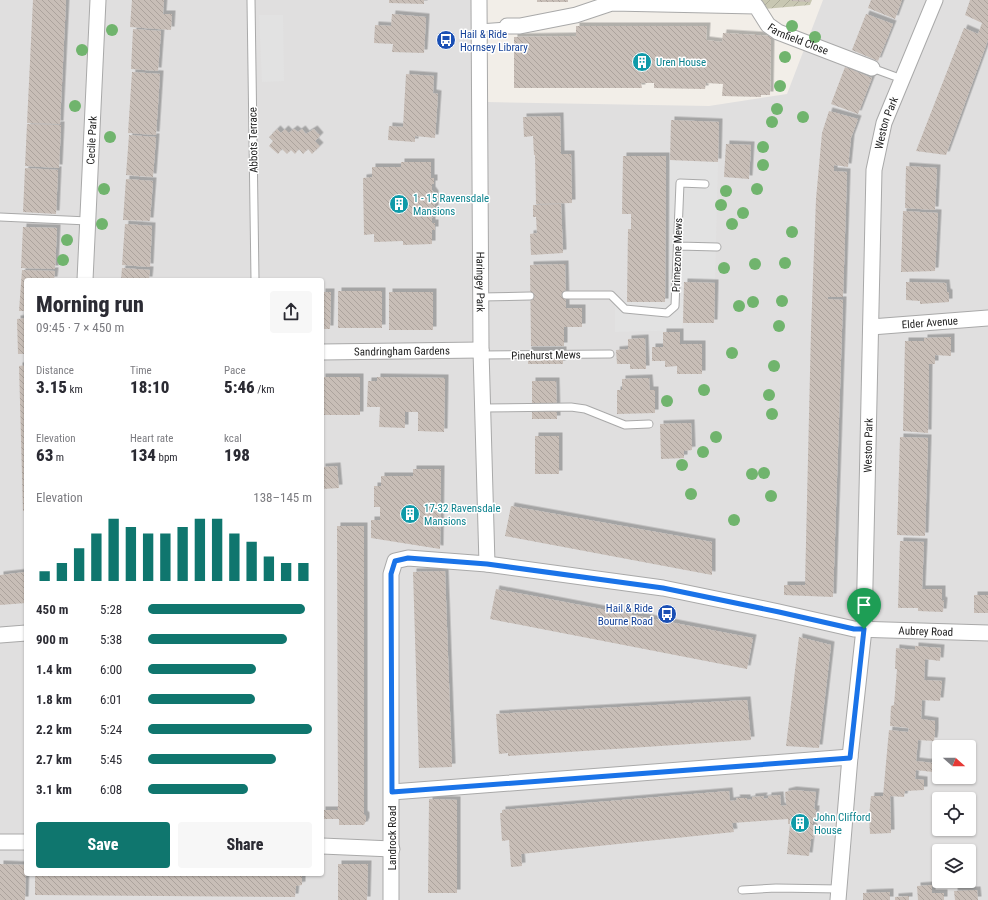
<!DOCTYPE html>
<html lang="en">
<head>
<meta charset="utf-8">
<style>
	body { margin:0; font-family:"Roboto Condensed",sans-serif; background:#f7f7f7; color:#2b2b33; height:100vh; display:flex; flex-direction:column; font-size:15px; white-space:nowrap }
	* { box-sizing:border-box; margin:0 }
	p { font-size:13px; color:#7c7c81 }
	.icon { flex:none; width:22px; height:22px; fill:none; stroke:currentColor; stroke-width:2; stroke-linecap:round; stroke-linejoin:round }
	.map { position:relative; flex:1; overflow:hidden }
	.panel { position:absolute; left:24px; top:278px; width:300px; height:598px; display:flex; flex-direction:column; background:#fff; border-radius:4px; box-shadow:0 1px 3px #0004 }
	.panel>* { flex:none }
	.needle { width:26px; rotate:111deg }
	.controls { position:absolute; left:932px; top:740px; display:grid; gap:8px }
	.controls a { display:grid; place-items:center; width:44px; height:44px; border-radius:4px; background:#fff; box-shadow:0 1px 3px #0004; font-size:20px }
	.pin { position:absolute; display:grid; place-items:center; width:34px; height:34px; color:#fff; margin:-41px -17px; border-radius:50% 50% 50% 0; rotate:-45deg; box-shadow:0 0 4px #0007 }
	.pin .icon { rotate:45deg }
	.round { display:grid; place-items:center; flex:none; width:42px; height:42px; border-radius:4px; background:#f7f7f7 }
	.overview { display:flex; align-items:center; justify-content:space-between; height:68px; padding:0 12px }
	h1 { font-size:22px; font-weight:800; line-height:30px }
	.figures { display:grid; grid-template-columns:repeat(3,1fr); gap:6px; height:68px; padding:4px 12px }
	.figures div { display:grid; align-content:center }
	.figures b { font-size:17px; font-weight:800 }
	.figures small { font-size:11px; font-weight:400 }
	.figures p { font-size:11px }
	.chart { height:112px; padding:8px 12px }
	.chart p { display:flex; justify-content:space-between }
	.chart svg { width:100%; height:72px; margin-top:4px; stroke:#0f766e; stroke-width:6 }
	.primary-button { display:flex; gap:8px; margin-top:auto; padding:8px 12px }
	.primary-button a { flex:1; height:46px; border-radius:4px; background:#0f766e; color:#fff; font-size:16px; font-weight:800; line-height:46px; text-align:center }
	.primary-button a+a { background:#f7f7f7; color:#2b2b33 }
	ul { padding:0 12px; list-style:none; font-size:13px }
	li { display:grid; grid-template-columns:64px 48px 1fr; align-items:center; height:30px }
	li i { height:10px; border-radius:5px; background:#0f766e }
	.map>svg:first-child { display:block }
	.residential { fill:#e0dfdf; fill-rule:evenodd }
	.construction { fill:url(#construction-furrows) }
	.parking { fill:#e2e2e2 }
	.building { fill:url(#building-back-hatch); filter:url(#shadow) }
	.lines { fill:none; stroke-linecap:round; stroke-linejoin:round }
	.lane-casing { stroke:#a9a9a9; stroke-width:9 }
	.street-casing { stroke:#a9a9a9; stroke-width:17 }
	.lane { stroke:#fff; stroke-width:7 }
	.street { stroke:#fff; stroke-width:15 }
	.tree { fill:#70b46d }
	.route-casing { stroke:#fff; stroke-width:8 }
	.route { stroke:#1a73e8; stroke-width:5 }
	.labels { text-anchor:middle; stroke-width:3; stroke-linejoin:round; paint-order:stroke }
	.transit-label { font-size:11px; fill:#164399; stroke:#fff; text-anchor:start }
	.street-label { font-size:11px; fill:#222; stroke:#fff }
	.culture-label { font-size:11px; fill:#0d838f; stroke:#fff; text-anchor:start }
</style>
</head>
<body>
<div class="map">
<svg width="988" height="900" viewBox="0 0 988 900">
	<defs>
		<pattern id="construction-furrows" width="10" height="10" patternUnits="userSpaceOnUse"><rect width="10" height="10" fill="#c8c7b2"/><path d="M-1 1l2-2M0 10L10 0M9 11l2-2" fill="none" stroke="#acab99"/></pattern>
		<pattern id="building-back-hatch" width="6" height="6" patternUnits="userSpaceOnUse"><rect width="6" height="6" fill="#c8beb7"/><path d="M-1 5l2 2M0 0l6 6M5-1l2 2" fill="none" stroke="#aca39d"/></pattern>
		<filter id="shadow"><feDropShadow dx="3.5" dy="-3.5" stdDeviation="0" flood-color="#0004"/></filter>
	</defs>
	<rect width="100%" height="100%" fill="#f2eee8"/>
	<path class="residential" d="M0,0H484L487,102L709,106L787,94L823,0H988V900H0ZM26,280H322V874H26ZM939,747H969V777H939ZM939,799H969V829H939ZM939,851H969V881H939Z"/>
	<path class="construction" d="M680,0H812L810,5L764,9Z"/>
	<path class="parking" d="M259,15H283L284,81L262,82Z
		M666,160L718,162L715,283L684,282L682,330L615,332V302H665Z"/>
	<path class="building" d="M33,0H66L60,124L27,123Z
		M132,0H164L163,14H172L171,30L130,27Z
		M389,0H424V4L389,3Z
		M537,0H568V2H537Z
		M792,0H810V2L791,1Z
		M871,0H902L895,19L868,8Z
		M970,0H988V40L946,155L916,151L964,28L978,34L982,23L965,15Z
		M392,14L426,17L424,53L392,52L393,44L374,43L375,25L391,26Z
		M866,14L893,24L878,61L852,50Z
		M576,26H707L706,40L722,42L723,33L771,36L770,95H761V97L722,96L723,84L706,83L705,89L654,88V83H641L642,88H514V37L576,36Z
		M133,29L161,31L158,71L131,69Z
		M845,67L872,78L858,114L831,104Z
		M132,72L160,74L156,135L128,133Z
		M406,74L434,76L433,93L438,94L435,138L415,136V142L388,140L389,126L403,127Z
		M829,111L858,119L851,138L848,167L834,165V171L847,172L843,297H828V299L843,300L833,597L784,595V585H805L811,330L816,199L822,133Z
		M560,116L561,154H571L572,203L536,204L535,155H534L533,136L524,137L523,117Z
		M671,120L719,122L718,162L670,160Z
		M27,124L61,125L59,168L25,166Z
		M277,129L281,133L285,129L289,133L294,129L298,132L302,129L306,134L314,129L320,136L315,141L320,146L312,154L308,149L303,154L299,149L295,154L291,150L287,154L282,149L278,154L269,146L273,141L269,137Z
		M129,135L156,137L153,177L126,175Z
		M726,144L751,145L749,179L724,177Z
		M623,156H666L665,302H627L628,229H631V214H622Z
		M401,162H431V178H434V184H432V190L435,194V215L432,218V223H435V230H432V244L403,245V241L374,242V234L364,235L363,178L372,177V167H401Z
		M906,166L937,168L935,210L905,208Z
		M25,168L58,170L56,214L23,212Z
		M126,179L153,181L150,221L123,220Z
		M561,204L563,253L531,255L530,234L537,233L536,217H533V205Z
		M903,211L938,213L935,271L901,272Z
		M125,224L152,226L150,267L122,265Z
		M23,227L57,228L55,269L21,268Z
		M565,264L566,308H582V327H564V346H531L530,265Z
		M122,268L150,270L149,280H121Z
		M22,270L55,271L54,280H26V311H19Z
		M684,282L715,283L714,323H683Z
		M906,282L946,283L947,292L949,293V302L920,304V301L906,300Z
		M338,291H382V328H338Z
		M322,292H331L330,329H322Z
		M389,292H433V330H389Z
		M26,318V354H18L17,319Z
		M663,332H680V344H702V374H677V366L665,367V361H652V347H663Z
		M951,337V356L935,355V364H929L928,433L903,431L905,341H924V338Z
		M645,338L646,369H630V364H617L616,350L628,349V339Z
		M528,350H563V364H528Z
		M26,365V511H23L19,366Z
		M322,377H360V415H322Z
		M377,377L445,378L444,432L418,431V412H405V428L379,427L380,407H367L368,381H377Z
		M649,378L650,390H655V413L617,414V390H622V379Z
		M532,381H556L557,419H532Z
		M691,423L692,450L684,451V458L661,459L660,424Z
		M535,436H559V474H535Z
		M900,437L928,438L925,536L897,535Z
		M337,466L339,488L322,489V467Z
		M413,469H441L440,549L371,538V520H380V507H374V486H381V476H413Z
		M511,506L712,542V575L505,536Z
		M337,526H364V814L366,816V821L364,825H339V819H322V810H338Z
		M900,541L924,542L922,589H942V600L944,601L943,612L918,611V608H898Z
		M445,571L452,767L419,768L413,572Z
		M26,572V603L0,605V575Z
		M496,589L753,638L747,669L490,619Z
		M974,595H988V613H974Z
		M799,637L831,645L819,748L786,746Z
		M915,646L941,648L940,661L925,659L924,680L942,681L940,701L922,700L921,719L935,721V732L934,741L918,740L916,761L934,763L933,772L916,770L915,779L924,780V790L905,791L904,797L890,796L891,833L870,834L869,817L871,796H883L889,730L908,732L909,728L890,726L891,706L894,705L897,669H895L896,648L915,650Z
		M747,700L751,740L508,756V753L499,754L496,714Z
		M793,790L816,792L814,809H816L815,821H813V827H814L813,839H811L809,856L787,854L790,824H788V819L732,823L734,832L521,854L522,866L511,867L509,840L502,841L500,813H502V810L729,791L730,801L737,800L736,798H747V800L752,799V797L764,796L763,799L768,798V796L780,795L781,806L787,805L786,804L785,792Z
		M429,799L457,800V893H428Z
		M0,864L26,865L25,900H0Z
		M338,864H368L367,900H338Z
		M35,874H302V885L296,886L295,897L35,895Z
		M932,885V893H944V900H918L917,886Z
		M977,890L978,900H955L954,891Z
		M890,892V900H863V893Z
		M909,896V900H895V897Z"/>
	<g class="lines">
		<g class="lane-casing">
			<path id="lane" d="M251,0L255,280
				M479,28L507,26
				M872,68L902,79
				M0,217L88,221
				M678,246L717,247
				M566,295H611L625,309L667,313L675,306L680,183L705,184
				M481,297L530,296
				M482,355L610,354
				M484,408L571,407L585,409L625,425L649,424
				M742,890L776,888L839,889"/>
		</g>
		<g class="street-casing">
			<g id="street">
				<path id="s1" d="M479,0L481,350L487,564"/>
				<path id="s2" d="M507,26H520L576,15L612,3L756,6L768,25L778,32L872,68"/>
				<path id="s3" d="M85,280L98,0"/>
				<path id="s4" d="M871,327L988,318"/>
				<path id="s5" d="M322,352L481,350"/>
				<path d="M0,635L26,633"/>
				<path d="M392,792L850,757"/>
				<path d="M0,842H26"/>
				<path d="M322,846L392,849"/>
				<path id="s6" d="M391,900V574L395,561L408,558L487,564L663,588L779,612L854,629L988,633"/>
				<path id="s7" d="M838,900L850,757L864,629L874,170L884,123L935,0"/>
			</g>
		</g>
		<use href="#lane" class="lane"/>
		<use href="#street" class="street"/>
	</g>
	<g class="tree">
		<circle cx="792" cy="26" r="6"/>
		<circle cx="112" cy="30" r="6"/>
		<circle cx="815" cy="37" r="6"/>
		<circle cx="82" cy="50" r="6"/>
		<circle cx="785" cy="57" r="6"/>
		<circle cx="780" cy="86" r="6"/>
		<circle cx="75" cy="106" r="6"/>
		<circle cx="777" cy="109" r="6"/>
		<circle cx="803" cy="117" r="6"/>
		<circle cx="772" cy="122" r="6"/>
		<circle cx="110" cy="137" r="6"/>
		<circle cx="763" cy="147" r="6"/>
		<circle cx="763" cy="165" r="6"/>
		<circle cx="104" cy="189" r="6"/>
		<circle cx="757" cy="189" r="6"/>
		<circle cx="726" cy="191" r="6"/>
		<circle cx="721" cy="205" r="6"/>
		<circle cx="743" cy="213" r="6"/>
		<circle cx="102" cy="224" r="6"/>
		<circle cx="732" cy="224" r="6"/>
		<circle cx="792" cy="232" r="6"/>
		<circle cx="67" cy="240" r="6"/>
		<circle cx="63" cy="260" r="6"/>
		<circle cx="785" cy="263" r="6"/>
		<circle cx="755" cy="264" r="6"/>
		<circle cx="724" cy="268" r="6"/>
		<circle cx="782" cy="301" r="6"/>
		<circle cx="753" cy="302" r="6"/>
		<circle cx="739" cy="306" r="6"/>
		<circle cx="779" cy="326" r="6"/>
		<circle cx="732" cy="353" r="6"/>
		<circle cx="774" cy="366" r="6"/>
		<circle cx="704" cy="390" r="6"/>
		<circle cx="769" cy="395" r="6"/>
		<circle cx="667" cy="401" r="6"/>
		<circle cx="772" cy="414" r="6"/>
		<circle cx="716" cy="437" r="6"/>
		<circle cx="703" cy="452" r="6"/>
		<circle cx="682" cy="465" r="6"/>
		<circle cx="764" cy="473" r="6"/>
		<circle cx="752" cy="474" r="6"/>
		<circle cx="691" cy="494" r="6"/>
		<circle cx="771" cy="496" r="6"/>
		<circle cx="734" cy="520" r="6"/>
	</g>
	<g class="lines">
		<g class="route-casing">
			<path id="route" d="M408,558L487,564L663,588L779,612L854,629H864L850,758L392,792L391,574L395,561Z"/>
		</g>
		<use href="#route" class="route"/>
	</g>
	<defs>
		<g id="bus-disc" transform="scale(1)"><circle r="9.5" fill="#1a4fb4" stroke="#fff"/><path d="M-5-6H5V4H4V6H2V4H-2V6H-4V4H-5ZM-3.5-4V0h7V-4ZM-3.5 1.2v1.5H-2V1.2ZM2 1.2v1.5H3.5V1.2Z" fill="#fff"/></g>
		<g id="building-disc" transform="scale(1)"><circle r="9.5" fill="#0f9aa8" stroke="#fff"/><path d="M-4-6H4V6H1V3H-1V6H-4ZM-2.5-4.3h1.7v1.8h-1.7ZM.8-4.3h1.7v1.8H.8ZM-2.5-1h1.7V.8h-1.7ZM.8-1h1.7V.8H.8Z" fill="#fff"/></g>
	</defs>
	<g fill-rule="evenodd">
		<use href="#bus-disc" x="446" y="40"/>
		<use href="#building-disc" x="642" y="62"/>
		<use href="#building-disc" x="399" y="204"/>
		<use href="#building-disc" x="410" y="514"/>
		<use href="#bus-disc" x="667" y="614"/>
		<use href="#building-disc" x="800" y="823"/>
	</g>
	<g class="labels">
		<g class="transit-label">
			<text x="460" y="38">Hail &amp; Ride<tspan x="460" dy="13">Hornsey Library</tspan></text>
			<text x="653" y="612" text-anchor="end">Hail &amp; Ride<tspan x="653" dy="13">Bourne Road</tspan></text>
		</g>
		<g class="street-label">
			<text dy="4" stroke="none"><textPath href="#s2" startOffset="308">Farnfield Close</textPath></text>
			<text dy="4" stroke="none"><textPath href="#s7" startOffset="780">Weston Park</textPath></text>
			<text dy="4" stroke="none"><textPath href="#s3" startOffset="140">Cecile Park</textPath></text>
			<text transform="translate(253 140) rotate(-91)" y="4">Abbots Terrace</text>
			<text transform="translate(677 255) rotate(-88)" y="4">Primezone Mews</text>
			<text dy="4" stroke="none"><textPath href="#s1" startOffset="282">Haringey Park</textPath></text>
			<text dy="4" stroke="none"><textPath href="#s4" startOffset="59">Elder Avenue</textPath></text>
			<text dy="4" stroke="none"><textPath href="#s5" startOffset="80">Sandringham Gardens</textPath></text>
			<text transform="translate(546 355) rotate(-1)" y="4">Pinehurst Mews</text>
			<text dy="4" stroke="none"><textPath href="#s7" startOffset="456">Weston Park</textPath></text>
			<text dy="4" stroke="none"><textPath href="#s6" startOffset="877">Aubrey Road</textPath></text>
			<text transform="translate(392 838) rotate(-90)" y="4">Landrock Road</text>
		</g>
		<g class="culture-label">
			<text x="656" y="66">Uren House</text>
			<text x="413" y="202">1 - 15 Ravensdale<tspan x="413" dy="13">Mansions</tspan></text>
			<text x="424" y="512">17-32 Ravensdale<tspan x="424" dy="13">Mansions</tspan></text>
			<text x="814" y="821">John Clifford<tspan x="814" dy="13">House</tspan></text>
		</g>
	</g>
</svg>
<div class="controls">
<a><svg class="needle" viewBox="-14 -14 28 28"><path d="M0-13l5 13h-10z" fill="#e53935"/><path d="M0 13l5-13h-10z" fill="#7c7c81"/></svg></a>
<a><svg class="icon" aria-label="locate" viewBox="0 0 24 24"><circle cx="12" cy="12" r="6"/><path d="M12 2v4M12 18v4M2 12h4M18 12h4"/></svg></a>
<a><svg class="icon" aria-label="layers" viewBox="0 0 24 24"><path d="M12 4l9 5-9 5-9-5zM3 14l9 5 9-5"/></svg></a>
</div>
<div class="pin" style="left:864px;top:629px;background:#1e9e55"><svg class="icon" aria-label="arrive" viewBox="0 0 24 24"><path d="M6 21V4h12l-3 4 3 4H6"/></svg></div>
<section class="panel">
<div class="overview"><div><h1>Morning run</h1><p>09:45 · 7 × 450 m</p></div><a class="round"><svg class="icon" aria-label="share" viewBox="0 0 24 24"><path d="M12 15V3M7 8l5-5 5 5M5 13v7h14v-7"/></svg></a></div>
<div class="figures">
<div><p>Distance</p><b>3.15<small> km</small></b></div>
<div><p>Time</p><b>18:10</b></div>
<div><p>Pace</p><b>5:46<small> /km</small></b></div>
</div>
<div class="figures">
<div><p>Elevation</p><b>63<small> m</small></b></div>
<div><p>Heart rate</p><b>134<small> bpm</small></b></div>
<div><p>kcal</p><b>198</b></div>
</div>
<div class="chart"><p><span>Elevation</span>138–145 m</p>
<svg viewBox="0 0 160 44" preserveAspectRatio="none"><path d="M5 44V38M15 44V33M25 44V24M35 44V15M45 44V6M55 44V11M65 44V15M75 44V15M85 44V11M95 44V6M105 44V6M115 44V15M125 44V20M135 44V29M145 44V33M155 44V33"/></svg>
</div>
<ul>
<li><b>450 m</b>5:28<i style="width:96%"></i></li>
<li><b>900 m</b>5:38<i style="width:85%"></i></li>
<li><b>1.4 km</b>6:00<i style="width:66%"></i></li>
<li><b>1.8 km</b>6:01<i style="width:65%"></i></li>
<li><b>2.2 km</b>5:24<i style="width:100%"></i></li>
<li><b>2.7 km</b>5:45<i style="width:78%"></i></li>
<li><b>3.1 km</b>6:08<i style="width:61%"></i></li>
</ul>
<div class="primary-button"><a>Save</a><a>Share</a></div>
</section>
</div>
</body>
</html>
